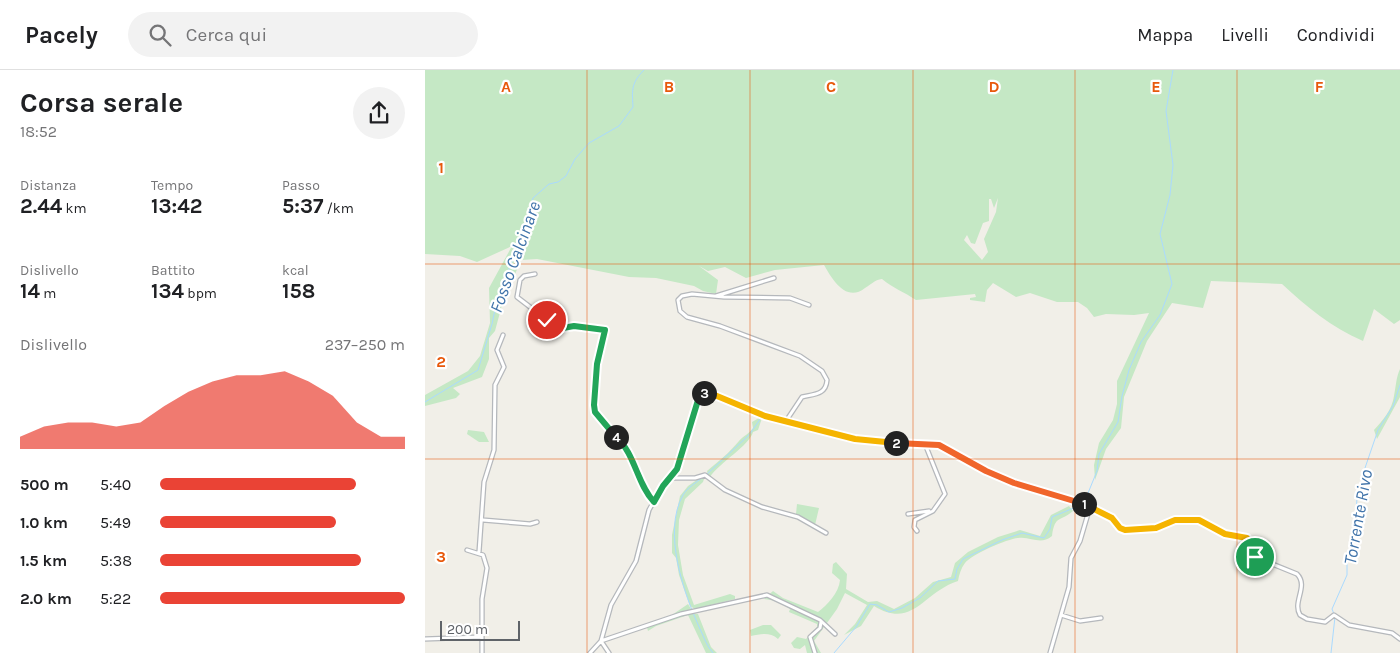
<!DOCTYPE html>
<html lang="it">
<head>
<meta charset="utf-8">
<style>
	body { margin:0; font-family:Karla,sans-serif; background:#f2f2f2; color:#202124; height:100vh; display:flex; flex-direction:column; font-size:19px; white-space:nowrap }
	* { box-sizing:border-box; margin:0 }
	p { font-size:16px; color:#757577 }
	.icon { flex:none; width:28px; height:28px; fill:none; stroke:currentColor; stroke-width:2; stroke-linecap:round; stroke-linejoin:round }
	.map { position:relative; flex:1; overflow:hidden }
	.drawer { display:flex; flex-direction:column; background:#fff; width:425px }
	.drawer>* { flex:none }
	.scale { position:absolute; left:15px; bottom:12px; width:80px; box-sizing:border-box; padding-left:5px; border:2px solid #5f6368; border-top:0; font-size:14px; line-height:18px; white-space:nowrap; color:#5f6368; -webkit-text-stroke:4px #fff; paint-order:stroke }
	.pin { position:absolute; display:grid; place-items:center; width:42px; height:42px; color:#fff; margin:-21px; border:2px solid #fff; border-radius:50%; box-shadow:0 1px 5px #0007 }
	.km { position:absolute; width:25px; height:25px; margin:-12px; border-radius:50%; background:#222; color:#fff; font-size:14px; line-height:25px; text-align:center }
	.round { display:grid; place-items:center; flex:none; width:52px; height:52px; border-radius:26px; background:#f2f2f2 }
	.summary { display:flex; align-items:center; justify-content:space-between; height:85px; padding:0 20px }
	h1 { font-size:28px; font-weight:700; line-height:38px }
	.stats { display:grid; grid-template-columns:repeat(3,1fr); gap:8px; height:85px; padding:5px 20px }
	.stats div { display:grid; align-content:center }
	.stats b { font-size:21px; font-weight:700 }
	.stats small { font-size:14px; font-weight:400 }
	.stats p { font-size:14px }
	.chart { height:140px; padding:10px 20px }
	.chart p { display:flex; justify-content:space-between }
	.chart svg { width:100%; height:90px; margin-top:5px; fill:#ea4335; opacity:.7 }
	ul { padding:0 20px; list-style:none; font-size:16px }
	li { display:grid; grid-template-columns:80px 60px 1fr; align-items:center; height:38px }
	li i { height:12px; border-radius:6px; background:#ea4335 }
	header { display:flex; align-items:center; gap:30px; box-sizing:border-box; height:70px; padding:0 25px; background:#fff; border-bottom:1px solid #e0e0e0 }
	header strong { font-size:24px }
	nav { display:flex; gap:28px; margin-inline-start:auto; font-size:18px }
	.search { width:350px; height:45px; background:#f2f2f2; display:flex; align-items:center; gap:12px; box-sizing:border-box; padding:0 18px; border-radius:28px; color:#757577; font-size:19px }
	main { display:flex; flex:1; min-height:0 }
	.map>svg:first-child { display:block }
	.green { fill:#c5e8c5; fill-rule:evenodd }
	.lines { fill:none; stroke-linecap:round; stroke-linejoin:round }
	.stream { stroke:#aadaff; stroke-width:1 }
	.street-casing { stroke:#b5b8bc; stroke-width:5.5 }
	.street { stroke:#fff; stroke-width:3 }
	.split-1-casing { stroke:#fff; stroke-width:10 }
	.split-2-casing { stroke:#fff; stroke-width:10 }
	.split-3-casing { stroke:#fff; stroke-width:10 }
	.split-4-casing { stroke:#fff; stroke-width:10 }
	.split-5-casing { stroke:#fff; stroke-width:10 }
	.split-1 { stroke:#f5b400; stroke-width:6 }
	.split-2 { stroke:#f0652b; stroke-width:6 }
	.split-3 { stroke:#f5b400; stroke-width:6 }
	.split-4 { stroke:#22a559; stroke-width:6 }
	.split-5 { stroke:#22a559; stroke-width:6 }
	.grid { fill:none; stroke:#e8590c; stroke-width:1; stroke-opacity:0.55 }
	.labels { text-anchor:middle; stroke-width:4.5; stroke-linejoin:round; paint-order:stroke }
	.water-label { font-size:18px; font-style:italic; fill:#4174aa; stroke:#fff }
	.grid-label { font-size:16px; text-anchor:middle; font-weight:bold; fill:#e8590c; stroke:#fff; stroke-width:4.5; stroke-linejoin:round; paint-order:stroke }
</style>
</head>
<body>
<header>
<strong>Pacely</strong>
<div class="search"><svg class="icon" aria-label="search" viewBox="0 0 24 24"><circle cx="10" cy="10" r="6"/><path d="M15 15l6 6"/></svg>Cerca qui</div>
<nav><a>Mappa</a><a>Livelli</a><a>Condividi</a></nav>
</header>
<main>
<section class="drawer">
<div class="summary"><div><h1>Corsa serale</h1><p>18:52</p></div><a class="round"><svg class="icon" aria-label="share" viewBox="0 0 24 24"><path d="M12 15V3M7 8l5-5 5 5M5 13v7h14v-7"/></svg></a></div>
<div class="stats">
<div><p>Distanza</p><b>2.44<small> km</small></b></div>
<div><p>Tempo</p><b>13:42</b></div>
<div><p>Passo</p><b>5:37<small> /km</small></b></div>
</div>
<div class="stats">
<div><p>Dislivello</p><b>14<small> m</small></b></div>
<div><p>Battito</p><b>134<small> bpm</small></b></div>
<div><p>kcal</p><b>158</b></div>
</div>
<div class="chart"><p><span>Dislivello</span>237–250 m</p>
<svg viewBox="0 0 160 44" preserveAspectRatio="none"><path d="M0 44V38L10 33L20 31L30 31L40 33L50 31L60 23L70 16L80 11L90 8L100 8L110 6L120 11L130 18L140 31L150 38L160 38V44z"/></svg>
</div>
<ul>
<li><b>500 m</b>5:40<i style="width:80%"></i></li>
<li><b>1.0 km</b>5:49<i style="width:72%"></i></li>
<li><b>1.5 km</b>5:38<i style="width:82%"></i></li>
<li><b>2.0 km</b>5:22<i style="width:100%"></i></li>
</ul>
</section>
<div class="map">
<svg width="975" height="583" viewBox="0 0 975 583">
	<rect width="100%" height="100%" fill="#f1efe8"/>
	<path class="green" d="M0,0H975V250L969,254L949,239L938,271C906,257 882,237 857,214L786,211L778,238L747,233L722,271L699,327L696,358L681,379L670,410L669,395L674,373L688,350L692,334V311L724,243L709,245L681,244L669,247L662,238L653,232H632L605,223L591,227L568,213L562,220L560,232L545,230V228L551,227L550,224L491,230C479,222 468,218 457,209C449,210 447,214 440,218C421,233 407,209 399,195L350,200L321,208L300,197L283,201L274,196L293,210L291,224L278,221L269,216L231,208L204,207L112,189L96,190L77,235L70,261L64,268V289L57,307L28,318L35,324L31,328L0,336V325L43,301L55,286L65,253L64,218L87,176L52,192L35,186L0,184ZM573,128L571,142L559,169L563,182L557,190L539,170L542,165L546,173L550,174L558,153L564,151V129H566L569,138Z
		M975,299V327L952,369L949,360C958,350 967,340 969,326C971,316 971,308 975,299Z
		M334,348H337L333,360L328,362C325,375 294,393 285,407L283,406L282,401C294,391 304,383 314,371C318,366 324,364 328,358L327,352Z
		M43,360L59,362L64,372H54L42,364Z
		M276,407L279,409L278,412L260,429L254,450L253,475L258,505L269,535L305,524L310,526V529L270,539L265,536L254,505L251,488L247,483V465L255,426L263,416Z
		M372,434L394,438L390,455L371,444Z
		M644,436L648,441C636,452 630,444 627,466C615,476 606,466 593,468C582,469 547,484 540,493C536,498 534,505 533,511C498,522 488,560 449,536L436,556L419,565L430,554L442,535L420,523L412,539L389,571L396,583H382L380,575L375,579L369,578L366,573L372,567L381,569L392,557V554L364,542L365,539L352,531L339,529L348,521L358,528L393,542C402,535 414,523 415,510L407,503L408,494L411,492L422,504L421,519L443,532L452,531L469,539L490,528L508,512L526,507L530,493L543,482L573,467L595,460L615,466L626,445Z
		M263,534L266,539L264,540L265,543L273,544L286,577L292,583H281L263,545L231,556L223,561L221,554L244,547Z
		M338,555H346L356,565L353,569C345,562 336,564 326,566L325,560Z"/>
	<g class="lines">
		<path class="stream" d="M0,332L53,300L67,254L73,225L94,175L108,128L124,114L133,112L141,106L150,89L164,73L194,56L208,37C207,20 206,13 219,0
			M281,405L324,365L336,348
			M278,407C272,412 262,418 258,425C237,462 259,524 275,559C279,567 282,577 288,583
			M659,433L672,401L674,384L693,352L697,326L704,300L716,272L735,245L747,214L735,164L745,125L748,95L741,41L748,0
			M909,544L907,539L922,505V492L930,459L932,428L940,398L953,360L968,336L975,315
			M409,583L431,557L445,534L452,535L464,542L477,538L495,528L513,511L530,509L532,499L538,489L577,470L597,463L619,468L625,459L627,447L656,435
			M906,583L910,547"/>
		<g class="street-casing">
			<path id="street" d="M110,204L99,206L95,210L92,227L122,250L138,258L149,255L180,261L170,313V342L196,371L224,427L229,432
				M291,226L349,208
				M361,351L377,327C389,324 401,325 402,310L397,301L375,286L295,256L262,247L255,241L253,230L257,226L267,224L299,227L365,228L384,235
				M246,408H270L280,405L300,420L337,437L373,447L401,463
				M483,444L504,441
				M58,450L105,454L112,452
				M492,461L489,457L490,450L508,441L520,424L500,374
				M42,480L58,485L62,498L57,529V583
				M54,482L59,412L69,380L70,315L79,297L72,280L78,265
				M636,545L655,551L676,548
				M0,569L56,567
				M165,583L176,571L186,535L211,491L224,440L234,422L252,399L272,330L278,323L292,326L340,346L434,370L514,375L561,401L589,413L658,434L687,448L695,458L700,460L731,458L750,450H774L800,464L822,468L825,482L830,487L872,504C884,516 867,532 875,545L882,549L900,552L909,545L924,555L967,563L975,569
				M184,583L176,571L256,544L342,525L395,550L410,564
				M390,583L385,567L395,558L396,552
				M625,583L644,517L646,488L655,471L665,437"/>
		</g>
		<use href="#street" class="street"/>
	</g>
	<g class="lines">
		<g class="split-1-casing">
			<path id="split-1" d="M659,434L687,448L695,458L700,460L731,458L750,450H774L800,464L822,468L825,482L830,487"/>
		</g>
		<g class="split-2-casing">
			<path id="split-2" d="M471,373L514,375L561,401L589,413L659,434"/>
		</g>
		<g class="split-3-casing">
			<path id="split-3" d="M279,323L292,326L340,346L430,369L471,373"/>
		</g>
		<g class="split-4-casing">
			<path id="split-4" d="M191,367C210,383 212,414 229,432L238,416L252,399L274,327L279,323"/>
		</g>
		<g class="split-5-casing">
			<path id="split-5" d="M122,250L138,258L149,256L180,260L172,294L169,335L170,342L191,367"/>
		</g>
		<use href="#split-1" class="split-1"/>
		<use href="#split-2" class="split-2"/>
		<use href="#split-3" class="split-3"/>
		<use href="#split-4" class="split-4"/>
		<use href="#split-5" class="split-5"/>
	</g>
	<path class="grid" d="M162,0V583M325,0V583M488,0V583M650,0V583M812,0V583M0,194H975M0,389H975"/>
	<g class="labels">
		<g class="water-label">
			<text transform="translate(90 187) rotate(-70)" y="6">Fosso Calcinare</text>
			<text transform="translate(933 447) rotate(-80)" y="6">Torrente Rivo</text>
		</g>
	</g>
	<g class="grid-label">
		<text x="81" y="22">A</text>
		<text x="244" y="22">B</text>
		<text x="406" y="22">C</text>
		<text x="569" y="22">D</text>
		<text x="731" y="22">E</text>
		<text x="894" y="22">F</text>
		<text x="16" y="103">1</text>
		<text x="16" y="297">2</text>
		<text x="16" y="492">3</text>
	</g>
</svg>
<div class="scale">200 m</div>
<div class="pin" style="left:830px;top:487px;background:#1e9e55"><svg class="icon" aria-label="arrive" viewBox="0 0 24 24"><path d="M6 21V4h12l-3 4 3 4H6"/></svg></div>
<div class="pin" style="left:122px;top:250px;background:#d93025"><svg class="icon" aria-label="check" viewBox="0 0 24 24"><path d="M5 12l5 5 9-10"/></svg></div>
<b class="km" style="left:659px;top:434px">1</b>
<b class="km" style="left:471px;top:373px">2</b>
<b class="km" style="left:279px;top:323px">3</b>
<b class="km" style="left:191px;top:367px">4</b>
</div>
</main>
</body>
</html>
